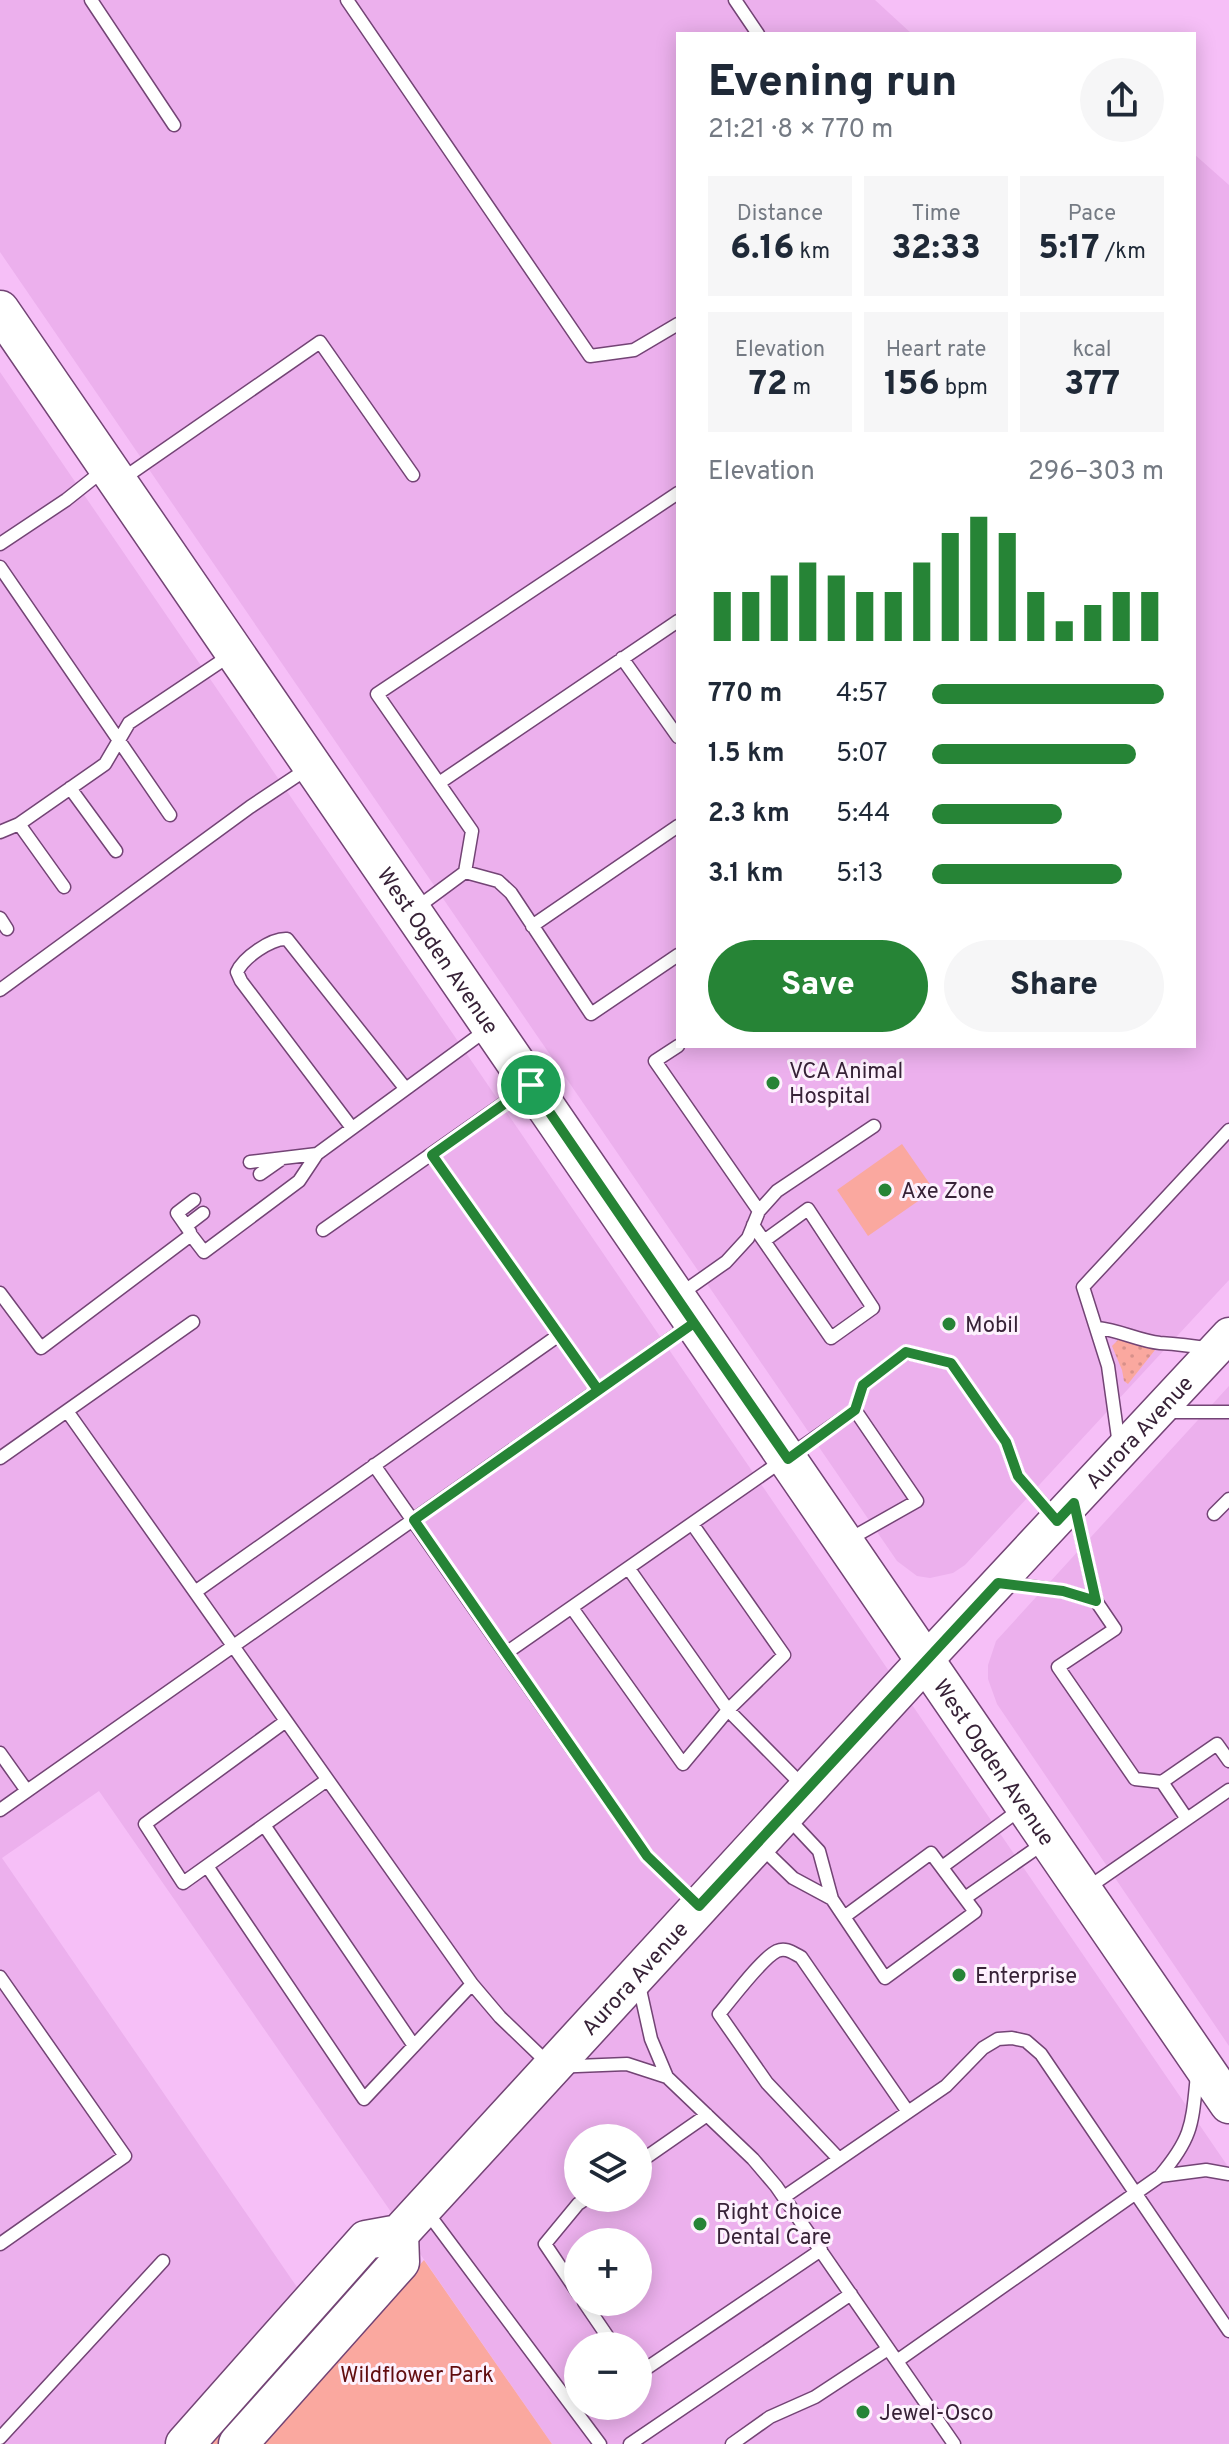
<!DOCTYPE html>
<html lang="en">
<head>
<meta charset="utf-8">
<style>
	body { margin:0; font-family:Overpass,sans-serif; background:#f6f6f7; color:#1f2937; height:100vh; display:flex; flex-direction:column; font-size:30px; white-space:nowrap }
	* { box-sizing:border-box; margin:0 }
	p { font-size:26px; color:#747a83 }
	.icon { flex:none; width:44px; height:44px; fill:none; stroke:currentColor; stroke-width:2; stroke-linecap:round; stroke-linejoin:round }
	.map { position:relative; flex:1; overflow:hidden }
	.details { position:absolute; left:676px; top:32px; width:520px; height:1016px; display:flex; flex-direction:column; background:#fff; border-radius:0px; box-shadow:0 4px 20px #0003 }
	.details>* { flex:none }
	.buttons { position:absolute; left:564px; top:2124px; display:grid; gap:16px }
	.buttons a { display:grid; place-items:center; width:88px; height:88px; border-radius:50%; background:#fff; box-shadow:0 4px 20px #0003; font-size:40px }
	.pin { position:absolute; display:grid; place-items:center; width:68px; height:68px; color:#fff; margin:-34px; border:4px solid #fff; border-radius:50%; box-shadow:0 2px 8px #0007 }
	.round { display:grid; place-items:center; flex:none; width:84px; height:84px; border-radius:42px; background:#f6f6f7 }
	.headline { display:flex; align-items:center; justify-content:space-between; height:136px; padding:0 32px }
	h1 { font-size:44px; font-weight:800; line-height:60px }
	.stats { display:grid; grid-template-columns:repeat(3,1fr); gap:12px; height:136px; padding:8px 32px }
	.stats div { display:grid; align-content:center; border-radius:0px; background:#f6f6f7; text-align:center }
	.stats b { font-size:34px; font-weight:800 }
	.stats small { font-size:22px; font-weight:400 }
	.stats p { font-size:22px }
	.chart { height:224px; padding:16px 32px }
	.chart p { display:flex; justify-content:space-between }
	.chart svg { width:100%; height:144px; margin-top:8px; stroke:#268436; stroke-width:6 }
	.cta { display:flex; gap:16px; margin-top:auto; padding:16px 32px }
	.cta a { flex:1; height:92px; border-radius:48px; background:#268436; color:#fff; font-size:32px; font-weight:800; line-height:92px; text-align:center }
	.cta a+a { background:#f6f6f7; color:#1f2937 }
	ul { padding:0 32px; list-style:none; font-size:26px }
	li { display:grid; grid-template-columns:128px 96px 1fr; align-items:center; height:60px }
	li i { height:20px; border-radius:10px; background:#268436 }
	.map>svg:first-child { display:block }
	.built { fill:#ecb0ed; fill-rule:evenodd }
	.grass { fill:url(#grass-dots) }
	.green { fill:#faa89f }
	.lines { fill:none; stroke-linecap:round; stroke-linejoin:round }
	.service-casing { stroke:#734475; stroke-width:15 }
	.secondary-casing { stroke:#734475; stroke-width:37 }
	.primary-casing { stroke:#734475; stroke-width:41 }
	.service { stroke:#fff; stroke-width:12 }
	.secondary { stroke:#fff; stroke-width:34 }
	.primary { stroke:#fff; stroke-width:38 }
	.route-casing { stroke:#fff; stroke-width:16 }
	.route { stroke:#268436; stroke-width:10 }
	.poi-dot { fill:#268436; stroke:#fdf1fd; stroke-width:3 }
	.labels { text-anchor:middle; stroke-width:6; stroke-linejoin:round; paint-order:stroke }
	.street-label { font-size:22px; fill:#372237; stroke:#fdf1fd }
	.poi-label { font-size:22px; fill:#372237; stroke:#fdf1fd; text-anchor:start }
	.park-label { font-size:22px; fill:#620d0f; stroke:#fdf1fd }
</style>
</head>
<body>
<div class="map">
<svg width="1229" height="2444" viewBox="0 0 1229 2444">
	<defs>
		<pattern id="grass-dots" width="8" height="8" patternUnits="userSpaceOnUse" patternTransform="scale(2)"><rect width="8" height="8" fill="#faa89f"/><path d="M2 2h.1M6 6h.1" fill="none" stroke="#d7908a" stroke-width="1.8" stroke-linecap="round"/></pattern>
	</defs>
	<rect width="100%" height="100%" fill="#f6bff7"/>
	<path class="built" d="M0,0H875L912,34H678V1046H1194V154L1229,185V1280L965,1565L953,1573L930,1578L917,1576L897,1561L0,252Z
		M0,372L1229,2168V2444H552L99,1791L2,1858L301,2293L165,2444H0ZM578,2138H638V2198H578ZM578,2242H638V2302H578ZM578,2346H638V2406H578Z
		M1229,1386V2046L997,1704L988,1679V1665L996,1641Z"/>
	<path class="grass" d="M1120,1338L1155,1350L1128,1384L1124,1381L1122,1370L1112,1346Z
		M348,2282L356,2289L220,2444H203Z"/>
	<path class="green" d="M902,1144L934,1190L868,1236L837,1190Z
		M424,2260L552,2444H256Z"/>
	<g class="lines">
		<g class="service-casing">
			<path id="service" d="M91,0L174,125
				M347,0L590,356L634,350L678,324
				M735,0L758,34
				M121,480L320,342L413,475
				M0,544L66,500L105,469
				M0,567L170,815
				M622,658L678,737
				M439,783L678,621
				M70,788L116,851
				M19,824L64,887
				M0,832L19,824L105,764L129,723L232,654
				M465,872L498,881L511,893L591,1014L678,955
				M415,909L465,872L472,831L377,694L678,493
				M0,918L7,929
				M532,926L678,826
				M0,990L250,807L310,767
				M678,1046L655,1061L759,1211
				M352,1128L241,981L237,972C243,958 271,938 287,939L405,1088
				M432,1155L598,1390
				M250,1162L317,1154
				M260,1174L280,1160
				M753,1225L764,1241L831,1338L873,1308L808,1209L764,1241
				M186,1226L177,1213L194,1200
				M323,1230L527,1087
				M190,1232L186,1226L203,1213
				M0,1293L41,1348L191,1235L204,1252L299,1181L317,1154L489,1028
				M679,1295L726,1262L748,1238L759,1211L777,1191L874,1126
				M1098,1328C1119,1330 1139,1341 1160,1343C1178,1344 1194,1346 1212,1349
				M855,1410L863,1385L906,1352L951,1363L1006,1442L1018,1476L1056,1519
				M67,1411L472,1984L500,2017L552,2067L627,2064L667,2077
				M1165,1412H1229
				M1119,1445L1108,1366L1083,1287L1229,1130
				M0,1458L193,1322
				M374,1465L647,1856L696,1903
				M1075,1508L1096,1601L1115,1629L1058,1667L1135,1779L1162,1782L1187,1819
				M1214,1514L1229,1499
				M629,1569L728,1710L805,1788
				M1005,1583L1063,1591L1096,1601
				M195,1592L559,1335
				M572,1608L683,1764L728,1710L784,1655L693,1525
				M506,1653L855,1410L917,1501L848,1540
				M286,1721L145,1824L183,1883L327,1780
				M0,1753L27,1791L0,1810
				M1162,1782L1217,1744L1229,1761
				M27,1791L689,1326
				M788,1818L819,1851L832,1899L885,1978L975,1912L931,1853L844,1917
				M264,1825L414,2046
				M761,1847L793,1878L832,1899
				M207,1866L364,2099L472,1984
				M942,1867L1022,1808
				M1086,1889L1229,1790
				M965,1898L1044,1843
				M0,1977L125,2156L0,2244
				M639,1985L651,2039L667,2077L753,2159L776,2186L954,2444
				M839,2159L767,2083L719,2014C731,2000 762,1958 777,1951C786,1947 793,1953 801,1957L908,2112
				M638,2163L707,2115
				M1160,2176L1206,2170L1229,2174
				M784,2197L946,2086L983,2048L998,2039L1012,2038L1026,2041L1041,2054L1229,2331
				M427,2212L600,2444
				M578,2293L545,2244L578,2204L587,2198
				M584,2302L614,2346
				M897,2361L1160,2176C1193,2137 1192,2124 1197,2075
				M638,2374L821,2250
				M0,2438L163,2261
				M630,2444L851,2294
				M732,2444L770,2417L815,2397L888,2349"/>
		</g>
		<g class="secondary-casing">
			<g id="secondary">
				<path id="s1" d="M926,1660L1229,1335"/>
			</g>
		</g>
		<g class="primary-casing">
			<g id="primary">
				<path id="s2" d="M0,310L1229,2104"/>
				<path id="s3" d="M185,2444L366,2240L399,2234L926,1660"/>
				<path d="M238,2444L400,2262L399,2234"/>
			</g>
		</g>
		<use href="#service" class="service"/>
		<use href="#secondary" class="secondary"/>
		<use href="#primary" class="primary"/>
	</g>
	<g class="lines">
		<g class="route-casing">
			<path id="route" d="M531,1085L694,1323L414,1520L647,1856L699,1906L998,1583L1063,1591L1096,1601L1074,1503L1057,1521L1018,1476L1006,1442L951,1363L906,1352L863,1385L855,1410L788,1459L694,1323L598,1390L432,1155L531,1085"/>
		</g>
		<use href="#route" class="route"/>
	</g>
	<g class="poi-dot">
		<circle cx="773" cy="1083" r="8"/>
		<circle cx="885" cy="1190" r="8"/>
		<circle cx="949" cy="1324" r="8"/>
		<circle cx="959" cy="1975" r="8"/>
		<circle cx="700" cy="2224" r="8"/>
		<circle cx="863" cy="2412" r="8"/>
	</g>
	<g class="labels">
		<g class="street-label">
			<text dy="8" stroke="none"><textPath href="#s2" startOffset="776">West Ogden Avenue</textPath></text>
			<text dy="8" stroke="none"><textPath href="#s1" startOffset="312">Aurora Avenue</textPath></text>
			<text dy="8" stroke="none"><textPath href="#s2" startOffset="1760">West Ogden Avenue</textPath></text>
			<text dy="8" stroke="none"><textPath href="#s3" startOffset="654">Aurora Avenue</textPath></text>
		</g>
		<g class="poi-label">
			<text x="789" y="1078">VCA Animal<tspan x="789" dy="25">Hospital</tspan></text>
			<text x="901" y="1198">Axe Zone</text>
			<text x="965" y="1332">Mobil</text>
			<text x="975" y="1983">Enterprise</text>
			<text x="716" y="2219">Right Choice<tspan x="716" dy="25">Dental Care</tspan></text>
			<text x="879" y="2420">Jewel-Osco</text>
		</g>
		<g class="park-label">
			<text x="417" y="2382">Wildflower Park</text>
		</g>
	</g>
</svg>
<div class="buttons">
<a><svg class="icon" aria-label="layers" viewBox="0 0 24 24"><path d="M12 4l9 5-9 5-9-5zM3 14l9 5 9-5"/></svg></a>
<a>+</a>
<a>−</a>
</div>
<div class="pin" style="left:531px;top:1085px;background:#1e9e55"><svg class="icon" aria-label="arrive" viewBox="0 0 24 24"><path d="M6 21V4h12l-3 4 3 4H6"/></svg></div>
<section class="details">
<div class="headline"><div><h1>Evening run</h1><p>21:21 · 8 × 770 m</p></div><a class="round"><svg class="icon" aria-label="share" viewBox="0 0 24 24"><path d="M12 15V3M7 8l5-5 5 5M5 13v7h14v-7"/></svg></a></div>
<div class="stats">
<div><p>Distance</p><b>6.16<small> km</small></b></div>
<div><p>Time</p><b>32:33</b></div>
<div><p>Pace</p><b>5:17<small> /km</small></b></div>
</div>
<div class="stats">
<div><p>Elevation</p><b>72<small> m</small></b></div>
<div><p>Heart rate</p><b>156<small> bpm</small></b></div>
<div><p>kcal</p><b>377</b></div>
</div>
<div class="chart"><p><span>Elevation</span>296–303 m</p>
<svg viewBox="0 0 160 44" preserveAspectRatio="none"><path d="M5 44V29M15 44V29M25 44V24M35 44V20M45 44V24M55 44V29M65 44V29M75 44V20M85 44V11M95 44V6M105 44V11M115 44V29M125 44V38M135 44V33M145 44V29M155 44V29"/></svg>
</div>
<ul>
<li><b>770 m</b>4:57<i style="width:100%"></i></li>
<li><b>1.5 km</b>5:07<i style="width:88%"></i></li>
<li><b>2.3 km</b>5:44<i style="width:56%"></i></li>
<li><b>3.1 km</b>5:13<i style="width:82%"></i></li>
</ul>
<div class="cta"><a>Save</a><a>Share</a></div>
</section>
</div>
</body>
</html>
